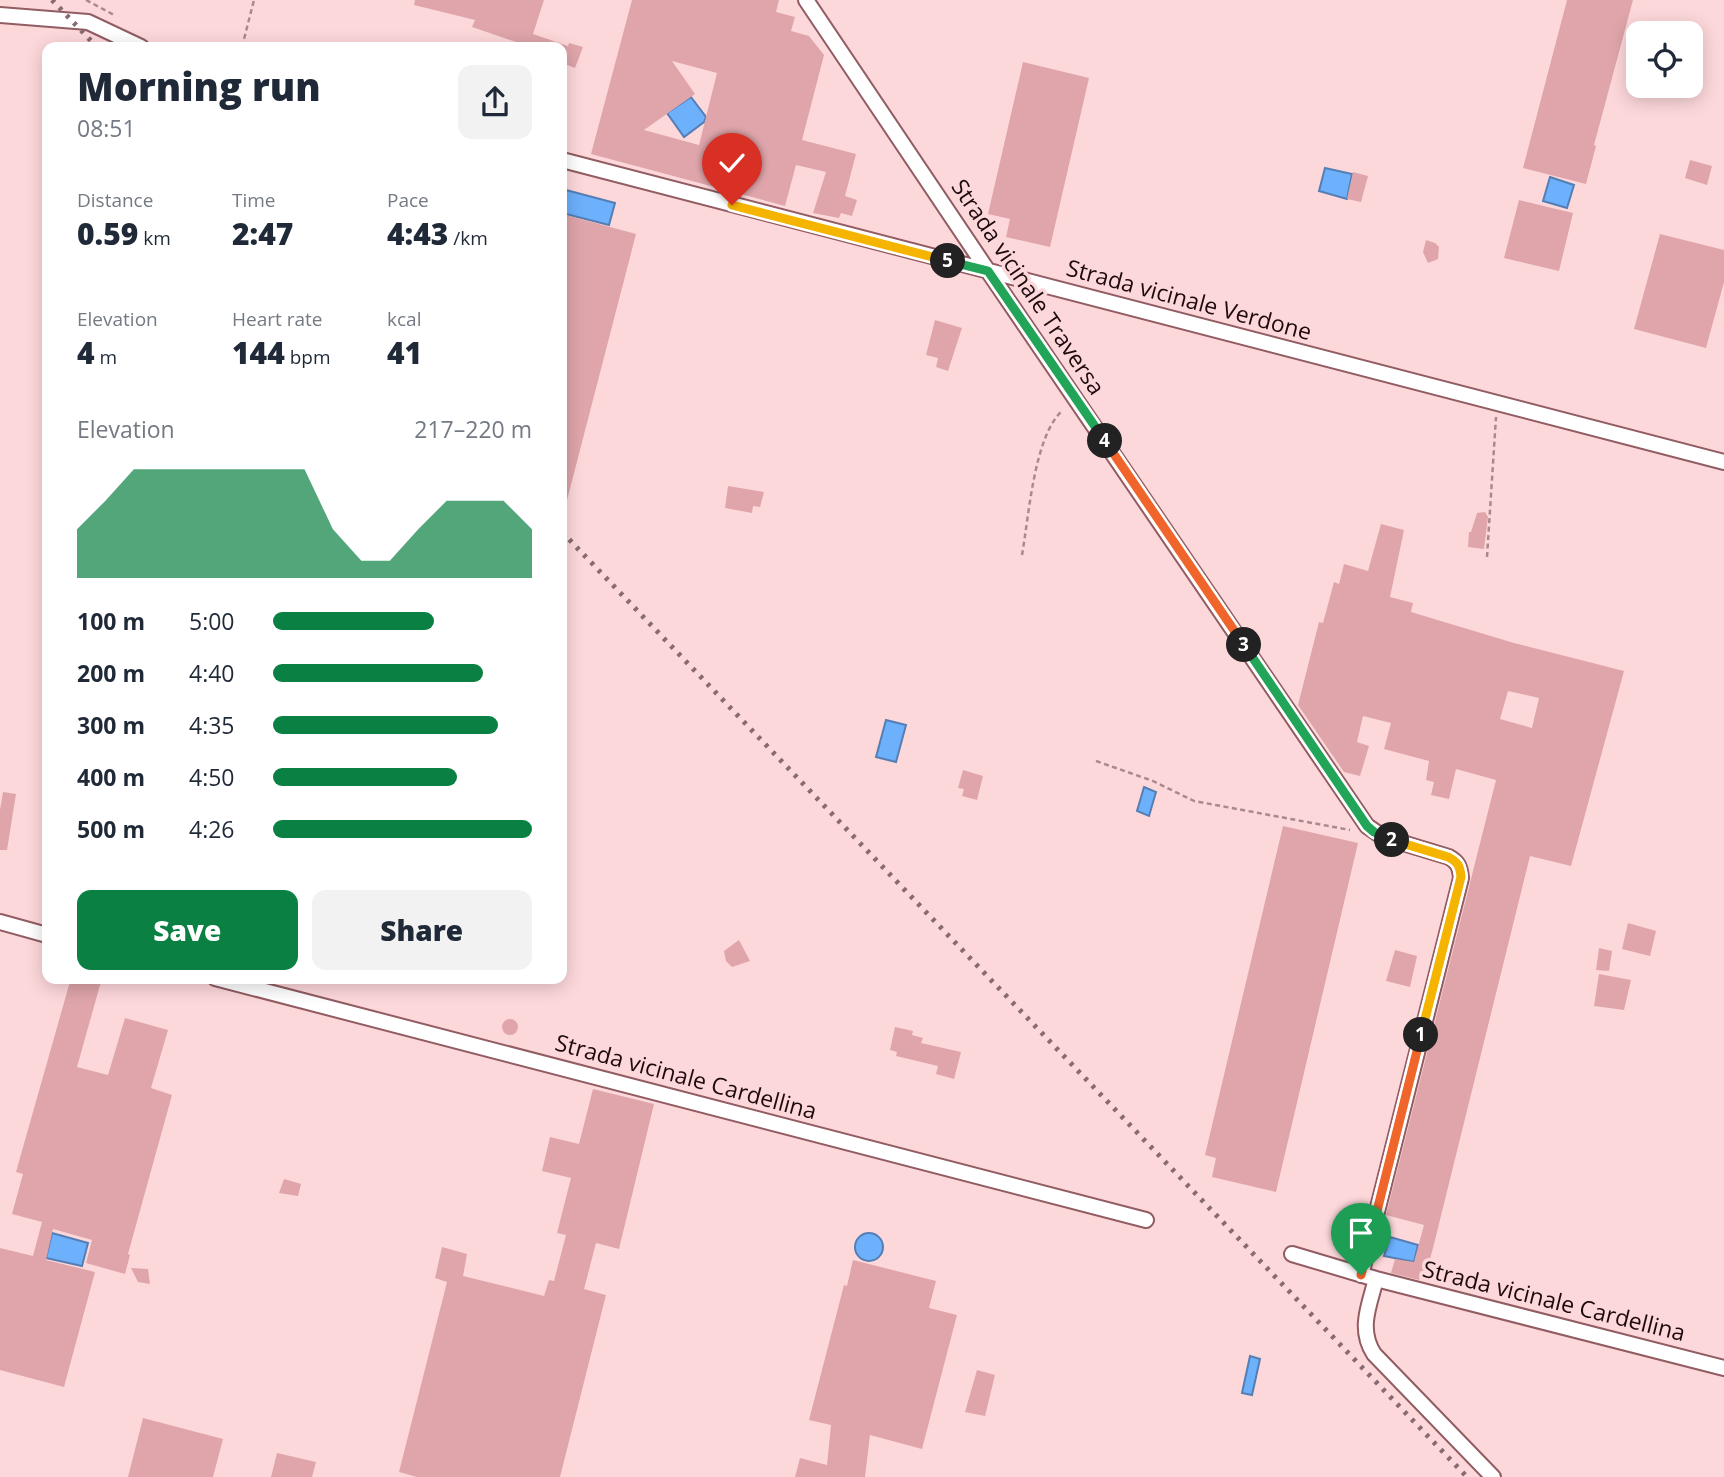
<!DOCTYPE html>
<html lang="en">
<head>
<meta charset="utf-8">
<style>
	body { margin:0; font-family:"Open Sans",sans-serif; background:#f2f2f3; color:#1f2937; height:100vh; display:flex; flex-direction:column; font-size:26px; white-space:nowrap }
	* { box-sizing:border-box; margin:0 }
	p { font-size:23px; color:#747a83 }
	.icon { flex:none; width:38px; height:38px; fill:none; stroke:currentColor; stroke-width:2; stroke-linecap:round; stroke-linejoin:round }
	.map { position:relative; flex:1; overflow:hidden }
	.drawer { position:absolute; left:42px; top:42px; width:525px; height:942px; display:flex; flex-direction:column; background:#fff; border-radius:14px; box-shadow:0 4px 18px #0003 }
	.drawer>* { flex:none }
	.controls { position:absolute; left:1626px; top:21px; display:grid; gap:14px }
	.controls a { display:grid; place-items:center; width:77px; height:77px; border-radius:14px; background:#fff; box-shadow:0 4px 18px #0003; font-size:35px }
	.pin { position:absolute; display:grid; place-items:center; width:60px; height:60px; color:#fff; margin:-72px -30px; border-radius:50% 50% 50% 0; rotate:-45deg; box-shadow:0 0 7px #0007 }
	.pin .icon { rotate:45deg }
	.km { position:absolute; width:35px; height:35px; margin:-18px; border-radius:50%; background:#222; color:#fff; font-size:19px; line-height:35px; text-align:center }
	.round { display:grid; place-items:center; flex:none; width:74px; height:74px; border-radius:14px; background:#f2f2f3 }
	.overview { display:flex; align-items:center; justify-content:space-between; height:119px; padding:0 35px }
	h1 { font-size:38px; font-weight:800; line-height:52px }
	.metrics { display:grid; grid-template-columns:repeat(3,1fr); gap:10px; height:119px; padding:7px 35px }
	.metrics div { display:grid; align-content:center }
	.metrics b { font-size:30px; font-weight:800 }
	.metrics small { font-size:19px; font-weight:400 }
	.metrics p { font-size:19px }
	.chart { height:196px; padding:14px 35px }
	.chart p { display:flex; justify-content:space-between }
	.chart svg { width:100%; height:126px; margin-top:7px; fill:#0b8043; opacity:.7 }
	.cta { display:flex; gap:14px; margin-top:auto; padding:14px 35px }
	.cta a { flex:1; height:80px; border-radius:14px; background:#0b8043; color:#fff; font-size:28px; font-weight:800; line-height:80px; text-align:center }
	.cta a+a { background:#f2f2f3; color:#1f2937 }
	ul { padding:0 35px; list-style:none; font-size:23px }
	li { display:grid; grid-template-columns:112px 84px 1fr; align-items:center; height:52px }
	li i { height:18px; border-radius:9px; background:#0b8043 }
	.map>svg:first-child { display:block }
	.water { fill:#6db0fc; stroke:#557eb4; stroke-width:2 }
	.building { fill:#dfa5aa; fill-rule:evenodd }
	.lines { fill:none; stroke-linecap:round; stroke-linejoin:round }
	.minor-casing { stroke:#915c62; stroke-width:18 }
	.path { stroke:#a88a8d; stroke-width:2.5; stroke-dasharray:5 3.5; stroke-linecap:butt }
	.minor { stroke:#fff; stroke-width:14 }
	.rail { stroke:#876b6e; stroke-width:5; stroke-dasharray:3.5 7; stroke-linecap:butt }
	.split-1-casing { stroke:#fff; stroke-width:14 }
	.split-2-casing { stroke:#fff; stroke-width:14 }
	.split-3-casing { stroke:#fff; stroke-width:14 }
	.split-4-casing { stroke:#fff; stroke-width:14 }
	.split-5-casing { stroke:#fff; stroke-width:14 }
	.split-6-casing { stroke:#fff; stroke-width:14 }
	.split-1 { stroke:#f0652b; stroke-width:9 }
	.split-2 { stroke:#f5b400; stroke-width:9 }
	.split-3 { stroke:#22a559; stroke-width:9 }
	.split-4 { stroke:#f0652b; stroke-width:9 }
	.split-5 { stroke:#22a559; stroke-width:9 }
	.split-6 { stroke:#f5b400; stroke-width:9 }
	.labels { text-anchor:middle; stroke-width:7; stroke-linejoin:round; paint-order:stroke }
	.street-label { font-size:23px; fill:#1e0a0d; stroke:#fdd8db }
</style>
</head>
<body>
<div class="map">
<svg width="1724" height="1477" viewBox="0 0 1724 1477">
	<rect width="100%" height="100%" fill="#fdd8db"/>
	<path class="water" d="M691,97L706,117L704,122L684,137L667,113Z
		M1325,168L1352,174L1347,199L1319,191Z
		M1550,177L1574,185L1567,208L1543,201Z
		M566,190L615,203L609,225L562,213Z
		M886,720L906,725L896,762L876,757Z
		M1144,787L1156,792L1149,816L1137,811Z
		M52,1233L88,1243L82,1266L46,1258Z
		M855 1247a14 14 0 1 1 28 0a14 14 0 1 1-28 0Z
		M1390,1237L1418,1245L1414,1262L1384,1256Z
		M1250,1356L1260,1359L1252,1395L1242,1393Z"/>
	<path class="building" d="M415,0H544L533,34L568,46L569,43L583,47L575,68L562,63V47H531L472,27L475,20L414,5Z
		M632,0H779L776,12L795,17L791,31L809,36L824,55L802,140L856,154L845,196L857,200L852,216L841,213L839,218L813,213L826,172L796,165L785,206L591,154ZM672,61L717,73L699,145L644,130L695,94Z
		M1567,0H1633L1594,145L1596,146L1586,184L1523,168Z
		M1023,62L1089,78L1050,247L1006,237L1010,219L988,214Z
		M1690,160L1712,166L1707,185L1685,178Z
		M1353,172L1368,176L1361,202L1347,199Z
		M1519,200L1573,213L1559,271L1504,258Z
		M562,214L636,234L566,504H562Z
		M1660,234L1724,250V282L1706,348L1634,329Z
		M1426,240L1435,243L1439,247L1438,259L1428,263L1423,252Z
		M935,320L962,328L948,371L936,367L938,358L926,355Z
		M728,486L764,492L760,507L753,506L752,513L725,508Z
		M1485,512L1488,517L1484,549L1468,547L1469,532H1471L1477,513Z
		M1381,524L1404,530L1390,597L1413,603L1411,612L1514,643L1624,671L1571,866L1530,856L1433,1248L1426,1274L1421,1273L1419,1280L1391,1273L1395,1259L1414,1262L1424,1225L1386,1215L1496,780L1456,769L1449,799L1431,795L1434,782L1426,780L1429,761L1384,749L1391,723L1363,716L1357,742L1369,746L1360,776L1344,772L1298,705L1319,622L1323,623L1334,582L1339,584L1344,564L1368,571ZM1508,691L1539,698L1532,728L1500,719Z
		M963,770L983,776L977,800L962,796L964,789L958,788Z
		M3,792L16,794L7,850H0V810Z
		M1283,826L1358,843L1276,1192L1212,1177L1216,1158L1205,1155Z
		M1628,923L1656,931L1650,956L1622,949Z
		M739,940L750,961L732,967L726,961L724,951Z
		M1599,948L1612,951L1609,971L1596,970Z
		M1395,950L1417,956L1410,987L1386,981Z
		M1599,974L1631,980L1624,1010L1594,1006Z
		M71,978H102L77,1067L108,1075L125,1018L168,1030L151,1088L172,1095L128,1254L130,1255L125,1274L86,1263L92,1240L53,1229L46,1260L95,1272L64,1387L0,1370V1248L33,1256L42,1222L12,1214L23,1174L16,1172Z
		M502 1027a8 8 0 1 1 16 0a8 8 0 1 1-16 0Z
		M895,1027L913,1031L912,1035L923,1038L921,1043L961,1052L954,1079L936,1074L938,1066L896,1056L897,1052L890,1050Z
		M593,1089L654,1104L619,1249L596,1243L584,1289L606,1295L560,1477H417L399,1472L447,1282L435,1278L442,1247L467,1254L463,1276L544,1296L549,1280L554,1281L566,1235L557,1233L571,1178L542,1171L550,1137L579,1144Z
		M284,1179L301,1184L298,1196L279,1193Z
		M853,1260L936,1281L929,1308L957,1315L922,1449L870,1435L865,1477H795L800,1458L827,1465L831,1425L809,1420L844,1285L847,1286Z
		M131,1268L148,1269L150,1284L138,1282Z
		M977,1370L995,1375L985,1416L965,1412Z
		M143,1418L223,1439L213,1477H128Z
		M277,1453L316,1462L312,1477H271Z"/>
	<g class="lines">
		<g class="minor-casing">
			<path id="minor" d="M806,0L988,271L1367,826L1383,837L1449,857C1458,862 1460,867 1461,878L1361,1275
				M0,15L88,22L141,47
				M562,160L1724,462
				M0,922L47,935
				M215,978L1146,1220
				M1292,1254L1376,1279L1724,1368
				M1376,1279C1369,1306 1358,1329 1374,1354L1493,1477"/>
		</g>
		<path class="path" d="M86,0L116,16
			M242,47L254,0
			M1022,555C1029,516 1034,435 1063,410
			M1487,557L1496,417
			M1096,761L1153,781L1194,801L1350,830"/>
		<use href="#minor" class="minor"/>
		<path class="rail" d="M52,0L97,47
			M562,532L1467,1477"/>
	</g>
	<g class="lines">
		<g class="split-1-casing">
			<path id="split-1" d="M1361,1275L1421,1035"/>
		</g>
		<g class="split-2-casing">
			<path id="split-2" d="M1392,840L1448,857C1458,862 1460,866 1461,877L1421,1035"/>
		</g>
		<g class="split-3-casing">
			<path id="split-3" d="M1244,645L1367,826L1374,832L1392,840"/>
		</g>
		<g class="split-4-casing">
			<path id="split-4" d="M1105,441L1244,645"/>
		</g>
		<g class="split-5-casing">
			<path id="split-5" d="M948,261L988,271L1105,441"/>
		</g>
		<g class="split-6-casing">
			<path id="split-6" d="M732,205L948,261"/>
		</g>
		<use href="#split-1" class="split-1"/>
		<use href="#split-2" class="split-2"/>
		<use href="#split-3" class="split-3"/>
		<use href="#split-4" class="split-4"/>
		<use href="#split-5" class="split-5"/>
		<use href="#split-6" class="split-6"/>
	</g>
	<g class="labels">
		<g class="street-label">
			<text transform="translate(1028 287) rotate(56)" y="8">Strada vicinale Traversa</text>
			<text transform="translate(1189 300) rotate(15)" y="8">Strada vicinale Verdone</text>
			<text transform="translate(686 1077) rotate(15)" y="8">Strada vicinale Cardellina</text>
			<text transform="translate(1554 1301) rotate(14)" y="8">Strada vicinale Cardellina</text>
		</g>
	</g>
</svg>
<div class="controls">
<a><svg class="icon" aria-label="locate" viewBox="0 0 24 24"><circle cx="12" cy="12" r="6"/><path d="M12 2v4M12 18v4M2 12h4M18 12h4"/></svg></a>
</div>
<div class="pin" style="left:1361px;top:1275px;background:#1e9e55"><svg class="icon" aria-label="arrive" viewBox="0 0 24 24"><path d="M6 21V4h12l-3 4 3 4H6"/></svg></div>
<div class="pin" style="left:732px;top:205px;background:#d93025"><svg class="icon" aria-label="check" viewBox="0 0 24 24"><path d="M5 12l5 5 9-10"/></svg></div>
<b class="km" style="left:1421px;top:1035px">1</b>
<b class="km" style="left:1392px;top:840px">2</b>
<b class="km" style="left:1244px;top:645px">3</b>
<b class="km" style="left:1105px;top:441px">4</b>
<b class="km" style="left:948px;top:261px">5</b>
<section class="drawer">
<div class="overview"><div><h1>Morning run</h1><p>08:51</p></div><a class="round"><svg class="icon" aria-label="share" viewBox="0 0 24 24"><path d="M12 15V3M7 8l5-5 5 5M5 13v7h14v-7"/></svg></a></div>
<div class="metrics">
<div><p>Distance</p><b>0.59<small> km</small></b></div>
<div><p>Time</p><b>2:47</b></div>
<div><p>Pace</p><b>4:43<small> /km</small></b></div>
</div>
<div class="metrics">
<div><p>Elevation</p><b>4<small> m</small></b></div>
<div><p>Heart rate</p><b>144<small> bpm</small></b></div>
<div><p>kcal</p><b>41</b></div>
</div>
<div class="chart"><p><span>Elevation</span>217–220 m</p>
<svg viewBox="0 0 160 44" preserveAspectRatio="none"><path d="M0 44V27L10 17L20 6L30 6L40 6L50 6L60 6L70 6L80 6L90 27L100 38L110 38L120 27L130 17L140 17L150 17L160 27V44z"/></svg>
</div>
<ul>
<li><b>100 m</b>5:00<i style="width:62%"></i></li>
<li><b>200 m</b>4:40<i style="width:81%"></i></li>
<li><b>300 m</b>4:35<i style="width:87%"></i></li>
<li><b>400 m</b>4:50<i style="width:71%"></i></li>
<li><b>500 m</b>4:26<i style="width:100%"></i></li>
</ul>
<div class="cta"><a>Save</a><a>Share</a></div>
</section>
</div>
</body>
</html>
